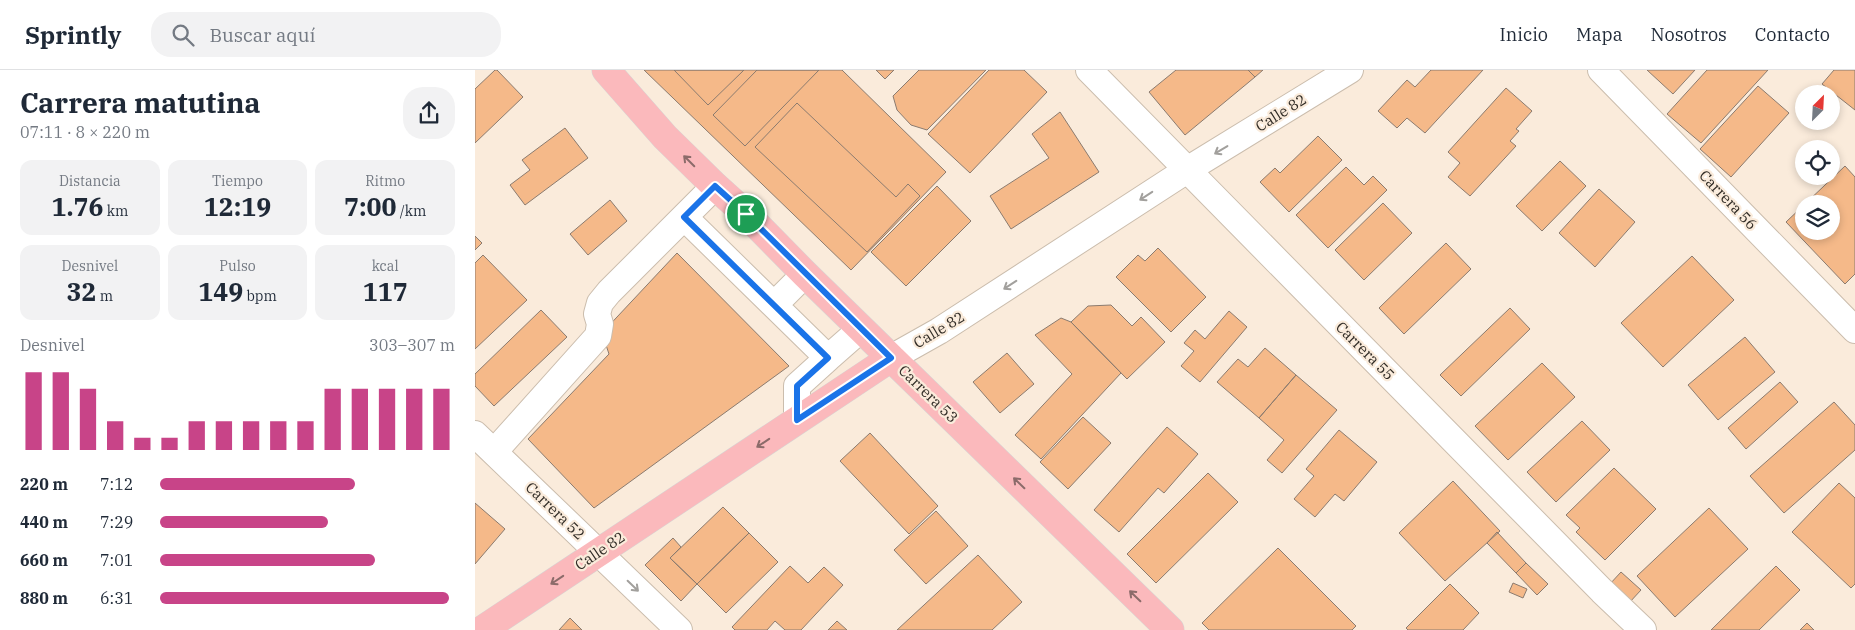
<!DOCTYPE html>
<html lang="es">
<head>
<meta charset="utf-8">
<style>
	body { margin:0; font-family:"IBM Plex Serif",serif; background:#f2f2f3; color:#1f2937; height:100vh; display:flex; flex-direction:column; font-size:19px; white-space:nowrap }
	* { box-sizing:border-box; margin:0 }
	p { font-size:16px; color:#747a83 }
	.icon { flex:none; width:28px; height:28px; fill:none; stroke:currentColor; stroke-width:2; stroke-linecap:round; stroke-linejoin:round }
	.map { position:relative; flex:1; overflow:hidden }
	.details { display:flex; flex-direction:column; background:#fff; width:475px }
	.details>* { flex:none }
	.needle { width:32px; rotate:24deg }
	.controls { position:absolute; left:1320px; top:15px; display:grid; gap:10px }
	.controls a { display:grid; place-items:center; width:45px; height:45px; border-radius:50%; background:#fff; box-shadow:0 2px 8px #0003; font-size:25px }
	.pin { position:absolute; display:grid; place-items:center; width:42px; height:42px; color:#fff; margin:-21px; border:2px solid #fff; border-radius:50%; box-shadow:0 1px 5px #0007 }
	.round { display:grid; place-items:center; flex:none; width:52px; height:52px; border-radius:20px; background:#f2f2f3 }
	.head { display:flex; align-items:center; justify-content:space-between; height:85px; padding:0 20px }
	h1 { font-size:28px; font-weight:700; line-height:38px }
	.metrics { display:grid; grid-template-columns:repeat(3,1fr); gap:8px; height:85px; padding:5px 20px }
	.metrics div { display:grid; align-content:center; border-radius:12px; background:#f2f2f3; text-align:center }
	.metrics b { font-size:25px; font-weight:700 }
	.metrics small { font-size:14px; font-weight:400 }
	.metrics p { font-size:14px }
	.chart { height:140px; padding:10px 20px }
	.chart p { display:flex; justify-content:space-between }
	.chart svg { width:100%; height:90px; margin-top:5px; stroke:#c84488; stroke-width:6 }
	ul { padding:0 20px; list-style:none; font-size:16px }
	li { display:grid; grid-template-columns:80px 60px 1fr; align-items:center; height:38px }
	li i { height:12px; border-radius:6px; background:#c84488 }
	header { display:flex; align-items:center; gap:30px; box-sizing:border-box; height:70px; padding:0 25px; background:#fff; border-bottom:1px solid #e0e1e3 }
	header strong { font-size:24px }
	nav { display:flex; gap:28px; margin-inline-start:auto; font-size:18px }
	.search { width:350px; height:45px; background:#f2f2f3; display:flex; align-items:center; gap:12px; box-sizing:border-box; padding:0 18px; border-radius:20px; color:#747a83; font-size:19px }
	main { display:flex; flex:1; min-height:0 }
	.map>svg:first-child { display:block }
	.building { fill:#f5b989; stroke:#8b7b6f }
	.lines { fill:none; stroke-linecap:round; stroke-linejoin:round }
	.minor-casing { stroke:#cbbdad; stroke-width:28 }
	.major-casing { stroke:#d6d5d4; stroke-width:29 }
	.minor { stroke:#fff; stroke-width:26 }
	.major { stroke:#fbb9bc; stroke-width:28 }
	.oneway { stroke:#a2a09d }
	.oneway2 { stroke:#8c6b6a }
	.route-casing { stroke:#fff; stroke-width:10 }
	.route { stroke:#1a73e8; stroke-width:6 }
	.labels { text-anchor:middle; stroke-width:4.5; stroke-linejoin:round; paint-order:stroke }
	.street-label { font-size:15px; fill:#312c26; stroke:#faebdb }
</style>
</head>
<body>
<header>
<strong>Sprintly</strong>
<div class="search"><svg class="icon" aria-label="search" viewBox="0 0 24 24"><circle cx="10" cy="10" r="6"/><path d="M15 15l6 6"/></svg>Buscar aquí</div>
<nav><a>Inicio</a><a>Mapa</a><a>Nosotros</a><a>Contacto</a></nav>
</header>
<main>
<section class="details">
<div class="head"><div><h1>Carrera matutina</h1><p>07:11 · 8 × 220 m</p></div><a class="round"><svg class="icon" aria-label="share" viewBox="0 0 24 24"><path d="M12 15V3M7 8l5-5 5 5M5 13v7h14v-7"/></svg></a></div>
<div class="metrics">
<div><p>Distancia</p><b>1.76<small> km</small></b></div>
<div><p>Tiempo</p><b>12:19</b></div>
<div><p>Ritmo</p><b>7:00<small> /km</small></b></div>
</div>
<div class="metrics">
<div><p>Desnivel</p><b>32<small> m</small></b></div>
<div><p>Pulso</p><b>149<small> bpm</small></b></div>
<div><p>kcal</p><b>117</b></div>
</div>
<div class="chart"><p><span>Desnivel</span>303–307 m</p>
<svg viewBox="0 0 160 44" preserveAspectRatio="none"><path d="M5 44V6M15 44V6M25 44V14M35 44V30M45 44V38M55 44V38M65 44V30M75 44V30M85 44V30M95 44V30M105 44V30M115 44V14M125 44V14M135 44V14M145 44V14M155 44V14"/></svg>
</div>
<ul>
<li><b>220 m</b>7:12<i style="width:66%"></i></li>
<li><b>440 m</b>7:29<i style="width:57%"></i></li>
<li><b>660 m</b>7:01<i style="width:73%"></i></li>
<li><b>880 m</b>6:31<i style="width:98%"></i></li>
</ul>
</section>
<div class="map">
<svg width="1380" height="560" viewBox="0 0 1380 560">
	<rect width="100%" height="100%" fill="#faebdb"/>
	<path class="building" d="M20,0H22L48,27L0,73V19Z
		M169,0H367L471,102L376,200Z
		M199,0H269L233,35Z
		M282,0H344L270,76L238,45Z
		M401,0H419L410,9Z
		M444,0H511L452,60L436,55L422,40L418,26Z
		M514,0H549L572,22L495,103L453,64Z
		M701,0H773L780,7L710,65L674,22Z
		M773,0H788L780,7Z
		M956,0H1008L950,63L932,48L922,58L903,41L932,10L940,17Z
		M1172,0H1220L1198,24Z
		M1232,0H1293L1226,73L1192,44Z
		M1359,0H1380V40L1347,14Z
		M1283,16L1314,43L1256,107L1225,79Z
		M1031,18L1057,41L1041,59L1044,61L1035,71L1041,76L995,126L973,107L985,93L973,82Z
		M322,33L421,127L433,114L445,126L392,182L280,77Z
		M585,42L624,102L536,159L515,126L574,88L557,64Z
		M90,58L113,88L50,135L35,115L55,100L47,90Z
		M843,66L867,90L814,142L785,112L800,98L805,103Z
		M1085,91L1111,116L1067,161L1041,136Z
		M1370,96L1380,107V204L1370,214L1311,152L1329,135V161H1356V134H1330Z
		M871,97L889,115L898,106L912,120L853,178L821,145Z
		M462,116L496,151L431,216L396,182Z
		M1124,119L1160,152L1120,197L1084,163Z
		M135,130L152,151L113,185L95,164Z
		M908,133L937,163L889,210L860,180Z
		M0,166L7,173L0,180Z
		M971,173L996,199L929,264L904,238Z
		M683,178L731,227L696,262L641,207L663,185L670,191Z
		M202,183L314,296L119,438L53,369L134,284L127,263Z
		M8,185L52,230L0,279V193Z
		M1217,186L1259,230L1188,297L1146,253Z
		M636,235L657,256L666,247L690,272L652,309L596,252L613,236Z
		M1035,238L1055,259L986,326L965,305Z
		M66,240L92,267L19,336L0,316V304Z
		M754,241L772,257L725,312L706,296L719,281L709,273L720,260L730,269Z
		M586,248L596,252L646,303L566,389L540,365L597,304L560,265Z
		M1270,267L1300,302L1243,350L1213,315Z
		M790,278L821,305L784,348L742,312L763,289L773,297Z
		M532,283L559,314L525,343L498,312Z
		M1067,293L1100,327L1033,390L1000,356Z
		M821,305L862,340L807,403L792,390L809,370L784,348Z
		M1305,312L1323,332L1271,379L1253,358Z
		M1359,332L1380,355V380L1309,443L1275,406Z
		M608,347L636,373L593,419L565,392Z
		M1107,351L1135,380L1081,432L1052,402Z
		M692,357L723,384L689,423L683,418L644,462L619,440Z
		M864,360L902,392L869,431L860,424L840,447L819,429L839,406L831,399Z
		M395,363L463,436L434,464L365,391Z
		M1139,398L1181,439L1130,490L1101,462L1105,458L1091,445Z
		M733,403L763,432L681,513L652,484Z
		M978,411L1025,461L970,511L924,463Z
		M1364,413L1380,428V514L1376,518L1317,462Z
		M0,433L30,459L0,494Z
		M248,437L274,463L222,514L195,488Z
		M1234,438L1273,479L1200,547L1162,506Z
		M461,441L493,476L451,514L419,480Z
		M1022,462L1051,493L1041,503L1012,473Z
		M274,463L303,492L251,543L222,514Z
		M198,468L206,477L195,488L222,514L206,531L170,495Z
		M803,478L881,556L877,560H734L727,553Z
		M503,485L547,532L517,560H422Z
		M1051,493L1073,514L1062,525L1041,503Z
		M315,496L333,513L349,497L368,515L326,560H310L300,551L292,560H260L257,557Z
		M1301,496L1325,520L1284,560H1236Z
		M1146,502L1166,520L1154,533L1134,515Z
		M1038,513L1052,519L1048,528L1034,522Z
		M975,514L1004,543L988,560H933L931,558Z
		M95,548L107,560H84Z
		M362,551L372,560H353Z
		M1332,553L1339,560H1325Z"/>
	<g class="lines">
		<g class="minor-casing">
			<path id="minor" d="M614,0L1127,521L1168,560
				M1126,0L1380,260
				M209,147L353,288L322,316V350
				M299,235L330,204
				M353,288L386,259
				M416,288L464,261L712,100L875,0
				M0,364L204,560
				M19,382L123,266L125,254L122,244L125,233L134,222L240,116"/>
		</g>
		<g class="major-casing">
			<path id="major" d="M131,0L190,67L240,116L271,144L330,204L695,560
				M7,560L416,288"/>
		</g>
		<use href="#minor" class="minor"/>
		<use href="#major" class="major"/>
	</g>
	<defs><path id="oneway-shaft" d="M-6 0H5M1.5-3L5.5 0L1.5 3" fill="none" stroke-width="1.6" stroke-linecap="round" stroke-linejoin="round" transform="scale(1.25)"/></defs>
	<g class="oneway">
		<use href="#oneway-shaft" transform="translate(746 80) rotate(149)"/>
		<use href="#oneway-shaft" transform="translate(671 126) rotate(147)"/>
		<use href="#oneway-shaft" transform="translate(535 215) rotate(147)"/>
		<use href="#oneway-shaft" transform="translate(158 516) rotate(44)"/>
	</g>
	<g class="oneway2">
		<use href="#oneway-shaft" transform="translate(214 91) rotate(-135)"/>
		<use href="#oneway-shaft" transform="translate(288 373) rotate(146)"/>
		<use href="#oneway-shaft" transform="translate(544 413) rotate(-136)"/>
		<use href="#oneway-shaft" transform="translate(82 510) rotate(146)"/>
		<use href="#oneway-shaft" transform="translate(660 526) rotate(-136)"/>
	</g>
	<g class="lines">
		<g class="route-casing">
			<path id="route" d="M240,116L271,144L416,288L322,350V316L353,288L209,147Z"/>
		</g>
		<use href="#route" class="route"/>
	</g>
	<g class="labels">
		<g class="street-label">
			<text transform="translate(806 43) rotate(-32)" y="5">Calle 82</text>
			<text transform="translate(1253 130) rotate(46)" y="5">Carrera 56</text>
			<text transform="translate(464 260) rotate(-31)" y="5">Calle 82</text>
			<text transform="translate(890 281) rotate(45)" y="5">Carrera 55</text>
			<text transform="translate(453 324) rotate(44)" y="5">Carrera 53</text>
			<text transform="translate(80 441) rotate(44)" y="5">Carrera 52</text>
			<text transform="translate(125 481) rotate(-34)" y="5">Calle 82</text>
		</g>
	</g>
</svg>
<div class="controls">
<a><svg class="needle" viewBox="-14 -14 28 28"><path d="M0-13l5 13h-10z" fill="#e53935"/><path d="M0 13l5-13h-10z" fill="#747a83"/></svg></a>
<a><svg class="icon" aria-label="locate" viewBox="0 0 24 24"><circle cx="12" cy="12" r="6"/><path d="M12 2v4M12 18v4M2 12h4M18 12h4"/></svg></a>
<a><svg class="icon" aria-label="layers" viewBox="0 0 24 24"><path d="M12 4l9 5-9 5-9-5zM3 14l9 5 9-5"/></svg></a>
</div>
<div class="pin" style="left:271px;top:144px;background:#1e9e55"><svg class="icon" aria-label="arrive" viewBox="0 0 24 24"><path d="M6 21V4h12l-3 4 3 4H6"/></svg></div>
</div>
</main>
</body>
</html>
